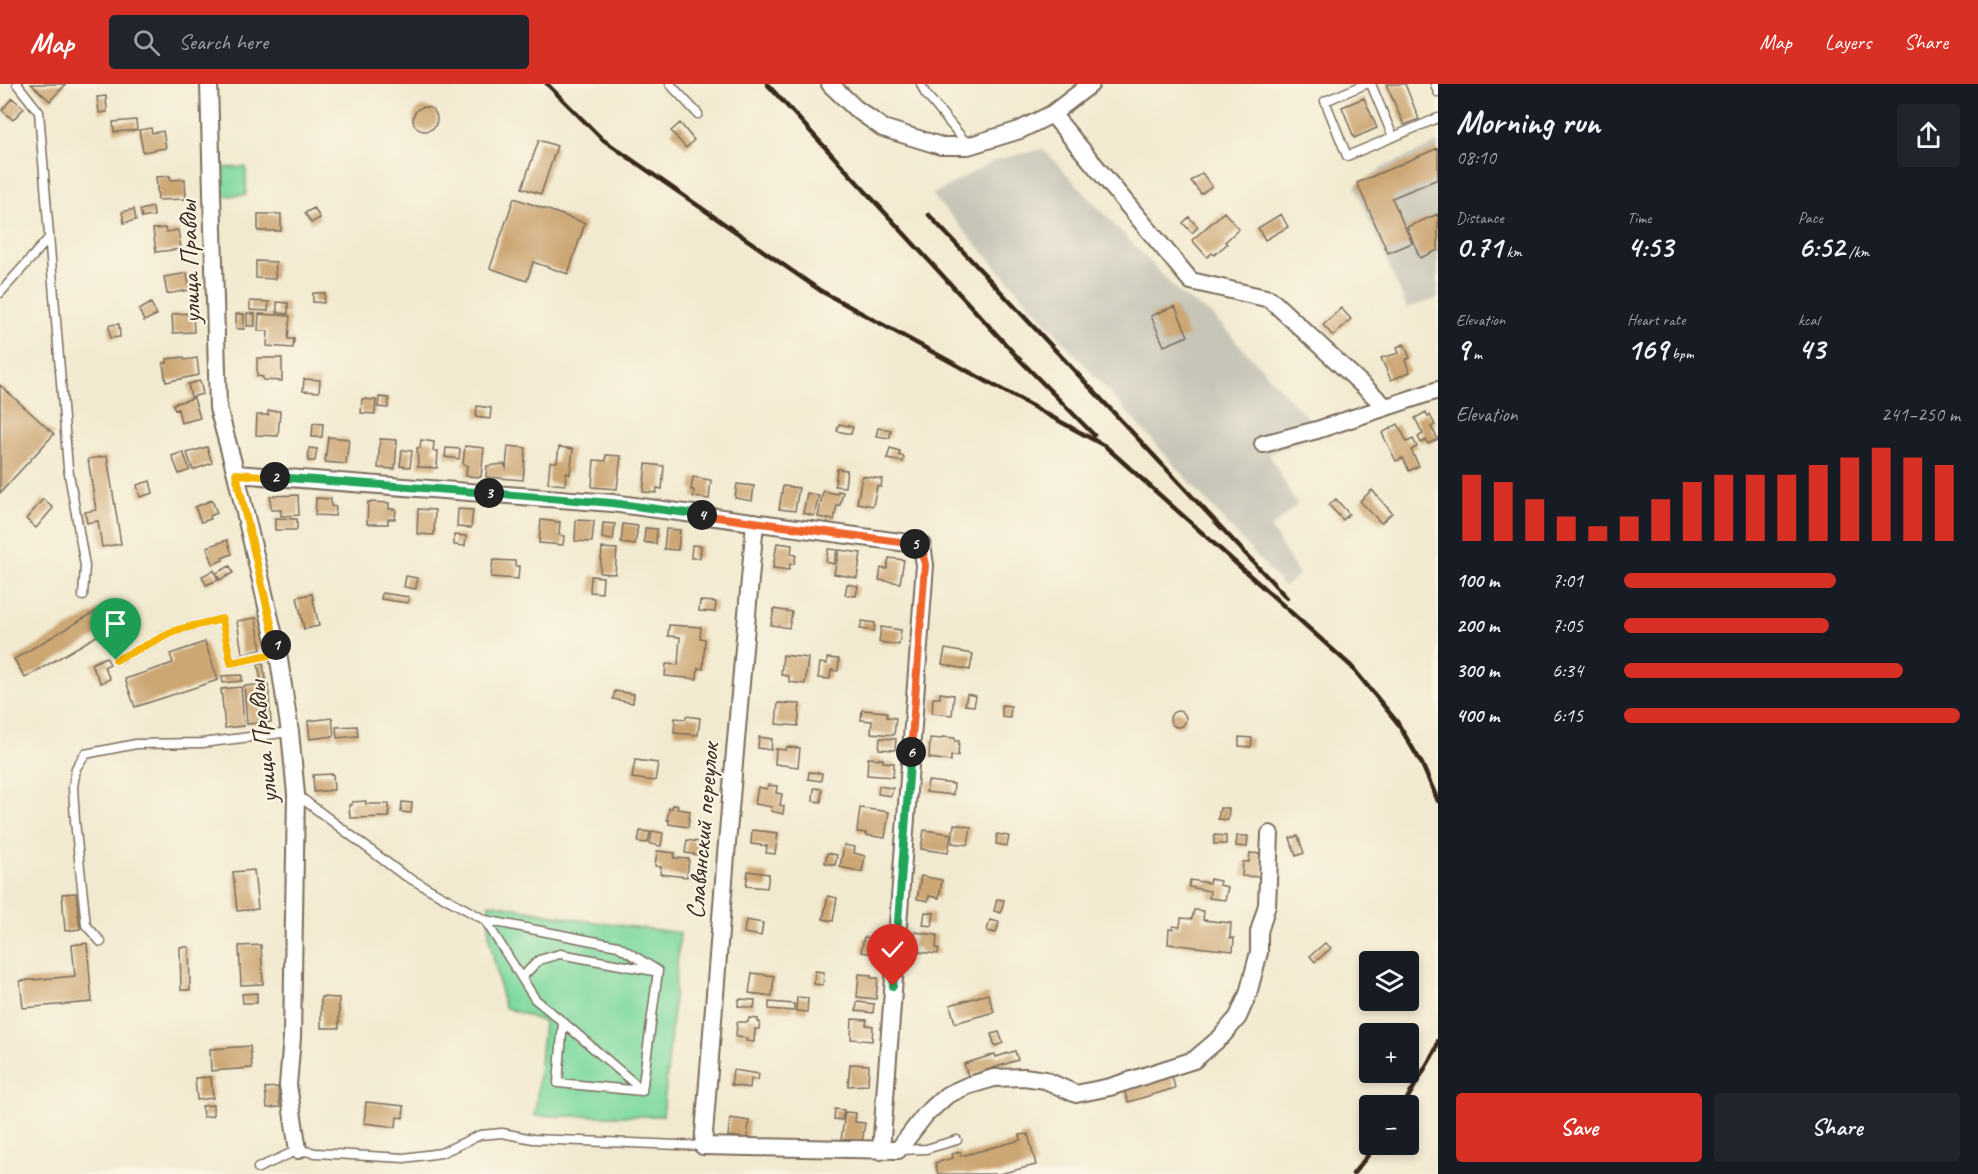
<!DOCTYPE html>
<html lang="en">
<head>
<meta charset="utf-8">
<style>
	body { margin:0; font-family:Caveat,sans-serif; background:#20242c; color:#f1f3f6; height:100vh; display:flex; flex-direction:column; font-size:22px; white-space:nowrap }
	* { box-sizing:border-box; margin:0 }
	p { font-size:20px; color:#9ea1a6 }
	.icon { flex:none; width:33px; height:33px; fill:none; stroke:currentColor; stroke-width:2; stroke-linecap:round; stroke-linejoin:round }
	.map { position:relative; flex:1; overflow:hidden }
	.drawer { display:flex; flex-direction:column; background:#171b24; width:540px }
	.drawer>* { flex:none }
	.tools { position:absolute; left:1359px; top:867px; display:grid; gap:12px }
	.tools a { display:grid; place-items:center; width:60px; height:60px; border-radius:6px; background:#171b24; box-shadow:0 3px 9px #0003; font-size:30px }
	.pin { position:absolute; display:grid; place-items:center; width:51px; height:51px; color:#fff; margin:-62px -26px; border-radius:50% 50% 50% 0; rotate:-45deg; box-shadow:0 0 6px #0007 }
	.pin .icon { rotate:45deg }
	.km { position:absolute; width:30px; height:30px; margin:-15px; border-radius:50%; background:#222; color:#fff; font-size:16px; line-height:30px; text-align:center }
	.round { display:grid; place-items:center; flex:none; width:63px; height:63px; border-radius:6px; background:#20242c }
	.head { display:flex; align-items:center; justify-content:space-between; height:102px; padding:0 18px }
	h1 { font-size:33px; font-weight:600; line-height:45px }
	.stats { display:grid; grid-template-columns:repeat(3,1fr); gap:9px; height:102px; padding:6px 18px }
	.stats div { display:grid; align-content:center }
	.stats b { font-size:30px; font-weight:600 }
	.stats small { font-size:16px; font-weight:400 }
	.stats p { font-size:16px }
	.chart { height:168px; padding:12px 18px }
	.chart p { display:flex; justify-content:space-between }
	.chart svg { width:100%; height:108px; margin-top:6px; stroke:#d93025; stroke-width:6 }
	.primary-button { display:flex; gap:12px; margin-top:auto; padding:12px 18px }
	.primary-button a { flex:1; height:69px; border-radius:6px; background:#d93025; color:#fff; font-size:24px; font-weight:600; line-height:69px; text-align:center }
	.primary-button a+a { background:#20242c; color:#f1f3f6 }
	ul { padding:0 18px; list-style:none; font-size:20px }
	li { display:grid; grid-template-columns:96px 72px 1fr; align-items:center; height:45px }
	li i { height:15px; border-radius:8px; background:#d93025 }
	header { display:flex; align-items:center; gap:36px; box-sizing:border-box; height:84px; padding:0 30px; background:#d93025; color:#fff }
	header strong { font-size:28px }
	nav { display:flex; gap:33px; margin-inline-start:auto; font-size:21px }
	.search { width:420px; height:54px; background:#20242c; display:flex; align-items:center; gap:15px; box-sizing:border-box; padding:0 21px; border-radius:6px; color:#9ea1a6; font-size:22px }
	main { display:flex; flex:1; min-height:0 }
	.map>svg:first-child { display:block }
	.industrial { fill:#c7c5b8 }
	.green { fill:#7ed9a0; stroke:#5c825f; stroke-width:1.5 }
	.building { fill:#cca673 }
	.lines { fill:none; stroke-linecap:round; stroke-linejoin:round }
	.lane-casing { stroke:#7b6d5c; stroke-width:11 }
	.street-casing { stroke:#7b6d5c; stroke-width:20 }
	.lane { stroke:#fff; stroke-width:8 }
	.street { stroke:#fff; stroke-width:16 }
	.rail { stroke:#3b2a1e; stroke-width:4.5 }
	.split-1-casing { stroke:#fff; stroke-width:12 }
	.split-2-casing { stroke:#fff; stroke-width:12 }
	.split-3-casing { stroke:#fff; stroke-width:12 }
	.split-4-casing { stroke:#fff; stroke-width:12 }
	.split-5-casing { stroke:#fff; stroke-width:12 }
	.split-6-casing { stroke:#fff; stroke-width:12 }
	.split-7-casing { stroke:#fff; stroke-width:12 }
	.split-1 { stroke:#f5b400; stroke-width:8 }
	.split-2 { stroke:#f5b400; stroke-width:8 }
	.split-3 { stroke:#22a559; stroke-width:8 }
	.split-4 { stroke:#22a559; stroke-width:8 }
	.split-5 { stroke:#f0652b; stroke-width:8 }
	.split-6 { stroke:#f0652b; stroke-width:8 }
	.split-7 { stroke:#22a559; stroke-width:8 }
	.labels { text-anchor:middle; stroke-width:4.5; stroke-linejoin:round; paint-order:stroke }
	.street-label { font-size:26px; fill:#3b2a1e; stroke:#fcf5e5 }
</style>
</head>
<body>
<header>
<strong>Map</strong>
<div class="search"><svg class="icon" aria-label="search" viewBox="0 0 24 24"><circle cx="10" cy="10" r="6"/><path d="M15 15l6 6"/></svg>Search here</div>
<nav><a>Map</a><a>Layers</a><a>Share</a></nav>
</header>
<main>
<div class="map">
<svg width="1438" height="1090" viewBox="0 0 1438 1090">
	<rect width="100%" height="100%" fill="#fcf5e5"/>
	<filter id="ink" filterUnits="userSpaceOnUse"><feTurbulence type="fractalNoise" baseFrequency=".0167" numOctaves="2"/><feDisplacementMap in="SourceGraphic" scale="12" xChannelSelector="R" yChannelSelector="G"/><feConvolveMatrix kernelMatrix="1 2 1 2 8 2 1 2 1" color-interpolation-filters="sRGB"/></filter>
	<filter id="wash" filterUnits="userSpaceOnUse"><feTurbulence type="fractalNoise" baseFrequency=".008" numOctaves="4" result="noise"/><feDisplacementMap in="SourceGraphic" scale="24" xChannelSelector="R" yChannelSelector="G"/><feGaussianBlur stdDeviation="1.35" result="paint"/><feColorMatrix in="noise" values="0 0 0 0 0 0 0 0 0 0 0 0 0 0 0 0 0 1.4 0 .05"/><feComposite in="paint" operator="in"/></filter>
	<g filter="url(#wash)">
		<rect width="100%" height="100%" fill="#f2ead0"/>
		<path class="industrial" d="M1438,59V214L1407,224L1355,102L1384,83Z
			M1043,65L1180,210L1213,232L1313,340L1315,351L1269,370L1297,421L1271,444L1299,491L1284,503L932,111L995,76Z"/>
		<path class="green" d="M246,83V111L220,112L219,84Z
			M489,819L580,836L680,849L663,1032H535L544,938L504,923L489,853Z"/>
		<g id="blocks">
			<path class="building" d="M31,0H66L50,17Z
				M1386,0H1405L1419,35L1404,41Z
				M106,12L107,28L99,29L97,13Z
				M12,14L24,24L13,36L2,26Z
				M1364,14L1377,44L1354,54L1342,23Z
				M413 35a12 12 0 1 1 24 0a12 12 0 1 1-24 0Z
				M136,36L137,46L114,48L113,38Z
				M680,39L694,56L686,64L671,47Z
				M151,44L152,49L163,47L166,64L143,68L139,46Z
				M539,56L557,62L541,110L522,104Z
				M1438,64V95L1392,114L1412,159L1388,169L1357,99Z
				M1202,89L1212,102L1201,110L1191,97Z
				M170,92L171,96L185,95L186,115L158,116L156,93Z
				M514,114L585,139L568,190L533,178L527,197L490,184Z
				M153,123L154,132L142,134L140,126Z
				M314,124L320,134L311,139L305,129Z
				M134,125L136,136L124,139L122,128Z
				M1224,128L1239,145L1225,158L1227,160L1214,171L1212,169L1207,173L1192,156Z
				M258,130H281V147H258Z
				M1281,130L1288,143L1265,156L1258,144Z
				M1438,130V166L1420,174L1407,143Z
				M1189,133L1198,143L1192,149L1183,139Z
				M165,144L166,148L178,146L181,165L156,168L153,145Z
				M256,177L276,178L275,195L256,194Z
				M187,189L190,206L167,210L164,193Z
				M313,209H325L324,219L313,218Z
				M250,217L269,218L268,227L250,226Z
				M277,218L288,219V230L277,229Z
				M151,219L157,231L144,237L139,226Z
				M1175,222L1188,252L1164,262L1151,232Z
				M1341,224L1351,235L1333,252L1323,241Z
				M193,229L194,248L173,249L172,230Z
				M247,229L255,230V242H247Z
				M236,230H244V245H236Z
				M259,230L290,232L288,255H294L293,264L267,262L268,247H258Z
				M119,240L120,253L110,254L109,241Z
				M1404,260L1410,274L1405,276L1410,288L1391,296L1381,274L1399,269L1397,263Z
				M184,273V276L197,274L199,291L166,298L163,279H167V275Z
				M257,274H282V297L263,296V293L257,292Z
				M304,295L320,296L319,308L303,307Z
				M200,297L203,310L191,313L188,300Z
				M0,301L54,350L0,409Z
				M379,313L389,314L388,324L378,323Z
				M194,314L200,334L181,339L178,325L175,326L173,320Z
				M362,315L376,316L375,330L361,329Z
				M477,322L491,324L490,335L476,333Z
				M268,327H280L278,352L256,351L257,331H268Z
				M1426,328L1428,332L1430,331L1435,341L1431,343L1438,355L1428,360L1426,356L1421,359L1418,353L1423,350L1415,334Z
				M313,339L323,340L322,353H312Z
				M839,340L853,343L851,350L837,347Z
				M1398,340L1407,358L1413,355L1417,363L1411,366L1419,382L1409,387L1403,374L1396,377L1382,349Z
				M878,344L891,346L890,354L876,352Z
				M328,353L349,355L346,380L325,378Z
				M380,355L397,356L395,385L378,384Z
				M421,356L434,358L433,367H438L437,384L418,383L417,364H420Z
				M465,362L484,364L481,393L466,392L467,381H463Z
				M508,362L526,364L523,396L486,393L487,382L504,380L506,384Z
				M207,363L212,379L193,386L187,369Z
				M559,363L573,365L570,390L566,389L565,401L548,399L550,378H557Z
				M309,364L317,365L315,377H308Z
				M446,364L460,365L459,375L445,373Z
				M890,364L900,367L899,371L904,373L903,378L887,375Z
				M402,366L412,367L410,383L400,382Z
				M183,368L190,386L179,390L172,372Z
				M606,371L621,372L617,405L592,403L594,376L606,377Z
				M107,372L121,460L102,463L98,437L87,439L85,428L96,426L88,375Z
				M646,380L664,382L662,405L657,404L656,409L643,408Z
				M837,385L847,386L845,403L835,402Z
				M862,392L882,395L881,403L877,402L873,422L857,419Z
				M693,393L711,396L709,415L693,413L694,406H691Z
				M150,397L153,409L140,413L137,401Z
				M737,400L754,402L752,417L735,414Z
				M783,402L799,404L795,427L779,425Z
				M1372,406L1392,429L1381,439L1360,417Z
				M823,407L837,410L838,407L843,408L840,421H837L834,436L818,433Z
				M807,409L819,412L814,432L803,429Z
				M298,411L299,431L281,432V426H271L270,412Z
				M316,414L331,415V422L336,423L335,432L315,431Z
				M43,415L53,424L36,444L26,435Z
				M1336,415L1349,430L1343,436L1329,421Z
				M212,416L217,429L210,432L211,435L201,438L195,423Z
				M368,418L389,419V425H396L395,435H388V440H367Z
				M418,425L435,426L434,451L417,450Z
				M458,425L473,426L471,444L457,443Z
				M275,434L297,435V446H275Z
				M541,436L560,438L559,451L564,452L563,461L539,459Z
				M576,436L594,437L592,458L575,457Z
				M603,439L615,440L613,456L602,454Z
				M623,440L638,442L635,461L621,459Z
				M645,444L657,445L656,460L644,458Z
				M666,445L680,446L678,466L664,465Z
				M454,451L466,452L465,462L454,461Z
				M227,456L232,470L222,474L223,476L213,480L207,463Z
				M777,459L792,461L791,470L796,471L794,480H790L789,486L773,484Z
				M692,461L701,462L700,474H691Z
				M602,464L617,465L615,490L600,489Z
				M828,465L837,466L834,480L826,478Z
				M839,466L861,469L857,494L834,490Z
				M889,474L904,476L900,499L879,496L881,484L887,485Z
				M493,476L515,477V482H519L518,495L491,493Z
				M230,482L233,489L220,496L216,489Z
				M214,486L218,496L206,501L202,492Z
				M406,492L417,494L416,505L404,503Z
				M591,492L603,493L602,509L590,508Z
				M847,500L858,502L856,512L845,511Z
				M382,509L409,513L408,519L381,515Z
				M312,510L319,542L304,545L297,513Z
				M115,516L126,535L25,594L14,575Z
				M700,517L716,518L715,528L699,527Z
				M774,525L792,528L789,544L771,541Z
				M254,534H256L261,566L242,569L237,537Z
				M862,537L875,539L874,547L860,545Z
				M669,541L701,543L700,554L705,555L703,585L698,584L697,595L665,592L666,580L678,581L680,553L668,552Z
				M881,543L901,546L899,561L879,558Z
				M205,558L218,596L135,623L125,595L173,579L170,570Z
				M945,565L973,570L970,586L942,580Z
				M783,571L808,574L805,600L789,598V592L781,591Z
				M106,573L110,580L104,583L110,595L101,599L91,580Z
				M827,574L839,575L838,587L831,586L830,595L818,594L820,579L827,580Z
				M263,579L266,597L261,598L258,580Z
				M242,591V597L223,599L222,592Z
				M268,600L271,638L247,640L244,602Z
				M241,603L244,642L225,644L221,605Z
				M615,607L634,610L633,619L613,615Z
				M940,609L954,611L952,631L932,629L933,614H940Z
				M967,610L976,612L974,622L965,621Z
				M778,619L800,620L798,642L776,640Z
				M1002,621L1011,622L1010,634L1002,633Z
				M862,626L887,628V633L896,634L894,651L871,649L872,637L861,636Z
				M1170 635a8 8 0 1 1 16 0a8 8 0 1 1-16 0Z
				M686,632L700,634L698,651L674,649L675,634L686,635Z
				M332,634L334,652L310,655L308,637Z
				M357,642L358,652L337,654L336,643Z
				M759,653L772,655L771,666L758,664Z
				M942,653L955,654V657H959L958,672H951V677L929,674L930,654L941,655Z
				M1239,653L1252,654L1251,663L1239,662Z
				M880,654L896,655L895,666L879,665Z
				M787,663L800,664L798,683L775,680L776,665L786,666Z
				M868,674L883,675V678L894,679L893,693L867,691Z
				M635,676L658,679L655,697L632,694Z
				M809,688L822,689L821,697L808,695Z
				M333,690L334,706L314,708L313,691Z
				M928,697L954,700L953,711L926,708Z
				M768,701L777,702L776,709L782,710L780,721L784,722L783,730L771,727L772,723L755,720L758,703L767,705Z
				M879,702L893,704L891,712L878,710Z
				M814,704L822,705L821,718L813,717Z
				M366,717V720H389V733L350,734L349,721H352V718Z
				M402,718L412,719L411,729L401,728Z
				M673,721H678L677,725L690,727L688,743L669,740V736H667L669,724H672Z
				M860,724L889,728L885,754L865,751L866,749L857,748Z
				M1220,724H1229L1228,736L1218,735Z
				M954,740L971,743L968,761L952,759Z
				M752,746L778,749L775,770L766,769L767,762L751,760Z
				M924,746L951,750L948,769L921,765Z
				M640,747L650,748L648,759L638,758Z
				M652,747L663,749L661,762L650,760Z
				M997,750L1009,752L1007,762L996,760Z
				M1214,751L1226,752V760H1214Z
				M1237,752H1248L1247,763L1236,762Z
				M1298,752L1304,769L1296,772L1290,754Z
				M687,756L706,759L704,772L685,769Z
				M844,761L855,763L854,769L865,772L862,788L840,783Z
				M657,767L675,769L674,774L689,775L687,793L660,790L661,783L655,782Z
				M827,769L837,771L835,781L825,779Z
				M1250,769L1262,770L1264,793L1242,792L1243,778H1249Z
				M254,786L258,825L237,827L233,788Z
				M748,787L769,790L767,804L746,802Z
				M921,792L942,796L939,814L929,812L928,817L917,815Z
				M1210,795L1220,797L1219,801L1228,803L1225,816L1209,814L1210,807L1189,803L1190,796L1209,799Z
				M76,809L80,845L65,847L62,810Z
				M828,812L837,814L833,837L823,835Z
				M997,815L1004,816L1001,829L994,827Z
				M1194,826L1204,827L1203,836L1231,839L1230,854H1234L1233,867L1168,860L1169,845H1173V842L1180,843L1181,834L1192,835Z
				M925,828L934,829L932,842L923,841Z
				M746,836L763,839L761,852L744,849Z
				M990,836L999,838L996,849L987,847Z
				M915,848L937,851L936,864L939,865L938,870L919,868V864L913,863Z
				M864,853L884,856L882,871L861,868Z
				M87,859L92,918L23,924L20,897L75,892L72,861Z
				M1325,859L1331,864L1315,878L1310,872Z
				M261,861L263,900L241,901L239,862Z
				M180,863H189L190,906H181Z
				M815,887L824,888L823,901L814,900Z
				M752,889L774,892L772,912L749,909Z
				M859,890L871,891V894H878L876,915L857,913Z
				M257,909V919H243L242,910Z
				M988,910L994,928L955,939L950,921Z
				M321,913L339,914V944H321Z
				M797,913L808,914L807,928L796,927Z
				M739,915L755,916L754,924L738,922Z
				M769,918L794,920V927L769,925Z
				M857,918L874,920L873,929L856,927Z
				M749,934L758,935V938H760L759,945H755L754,958L746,957L747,954L736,953L737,938H748Z
				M852,935L867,936L866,941L873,942L872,957L851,955Z
				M999,948L1003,959L995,962L991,950Z
				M250,962L252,984L211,987L210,965Z
				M1015,967L1018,976L968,992L964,980L995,970L996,973Z
				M850,980L869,981L868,1001L848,1002Z
				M733,986L759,990L758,996L751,995L750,1004L731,1001Z
				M1172,992L1175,1004L1128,1018L1124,1006Z
				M211,993L213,1014L197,1016L195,994Z
				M278,1003L280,1023L267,1024L265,1004Z
				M366,1018L404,1022L403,1034L397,1033L396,1043L364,1039Z
				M213,1021V1032L203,1033L202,1022Z
				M835,1025L844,1026L842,1036L834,1035Z
				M845,1028L856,1029L855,1038L865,1039L862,1059L841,1056Z
				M730,1034L749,1037L747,1054L728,1052Z
				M1028,1050L1036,1081L999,1090H938L935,1079L953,1074L952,1070L960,1068L961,1072L1021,1056L1020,1051Z"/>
		</g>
	</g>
	<g filter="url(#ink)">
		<use href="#blocks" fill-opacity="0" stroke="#7b6d5c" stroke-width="1.5"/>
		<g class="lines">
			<g class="lane-casing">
				<path id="lane" d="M17,0L39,28L68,384L85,482L83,512
					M670,0L698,30
					M921,0L925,9L968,61
					M1366,0L1325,17L1347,72L1393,53
					M1371,0L1393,53L1438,34
					M1435,0L1438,8
					M0,209L49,154
					M116,576L177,546L222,535L231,579L278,569
					M296,710L402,790L485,836L618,862L658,887
					M485,836L535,915L563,938L558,999L642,1007L658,887
					M101,858L86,841L75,737L73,703L76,684L85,670L136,660L202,659L290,648
					M522,893L539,876L560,870L654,887
					M563,938L642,1006
					M899,1066L926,1065L957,1056
					M258,1084L298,1066L316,1069L404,1074L441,1069L480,1051L502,1049L533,1055L703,1062"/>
			</g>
			<g class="street-casing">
				<path id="street" d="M209,0L218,324L236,390L278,569L290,648L296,710L292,953L288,1001L298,1066
					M830,0L855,24L883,44L941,62H968L1020,46L1052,30L1091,0
					M1052,30L1191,197L1270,215L1386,323
					M1263,360L1317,346L1438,306
					M236,390L612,419L922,461L925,481L881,1067
					M755,438L726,771L703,1062L898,1066L925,1031L947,1011L967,1002L994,994L1024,993L1045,996L1076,1010L1110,1003L1194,976L1221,953L1238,933L1248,910L1259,868V848L1267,821L1270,750"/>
			</g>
			<use href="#lane" class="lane"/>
			<use href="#street" class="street"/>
			<path class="rail" d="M547,0L602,55L821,207L1105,362L1351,582L1397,638L1422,680L1438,717
				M767,0L1021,277L1094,351
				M929,131L1287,514
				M1403,1022L1436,965L1438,957
				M1353,1090L1377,1060"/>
		</g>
	</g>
	<g class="lines" filter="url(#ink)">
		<g class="split-1-casing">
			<path id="split-1" d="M116,576L177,546L222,535L231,579L278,569L276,561"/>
		</g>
		<g class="split-2-casing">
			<path id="split-2" d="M275,393L236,390L276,561"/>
		</g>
		<g class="split-3-casing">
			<path id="split-3" d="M275,393L489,409"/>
		</g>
		<g class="split-4-casing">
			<path id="split-4" d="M489,409L612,419L702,431"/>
		</g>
		<g class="split-5-casing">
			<path id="split-5" d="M702,431L915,460"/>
		</g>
		<g class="split-6-casing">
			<path id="split-6" d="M911,668L925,481L922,461L915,460"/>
		</g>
		<g class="split-7-casing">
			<path id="split-7" d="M893,902L911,668"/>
		</g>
		<use href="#split-1" class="split-1"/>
		<use href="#split-2" class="split-2"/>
		<use href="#split-3" class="split-3"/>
		<use href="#split-4" class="split-4"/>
		<use href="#split-5" class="split-5"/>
		<use href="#split-6" class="split-6"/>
		<use href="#split-7" class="split-7"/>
	</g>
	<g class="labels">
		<g class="street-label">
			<text transform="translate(189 178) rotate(-92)" y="9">улица Правды</text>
			<text transform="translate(262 658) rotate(-96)" y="9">улица Правды</text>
			<text transform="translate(702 747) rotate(-85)" y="9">Славянский переулок</text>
		</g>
	</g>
</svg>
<div class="tools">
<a><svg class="icon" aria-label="layers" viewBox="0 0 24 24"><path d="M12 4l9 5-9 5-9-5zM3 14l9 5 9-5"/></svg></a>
<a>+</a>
<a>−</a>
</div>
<div class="pin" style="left:116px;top:576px;background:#1e9e55"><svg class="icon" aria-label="arrive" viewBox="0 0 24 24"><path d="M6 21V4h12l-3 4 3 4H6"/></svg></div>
<div class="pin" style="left:893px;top:902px;background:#d93025"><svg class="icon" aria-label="check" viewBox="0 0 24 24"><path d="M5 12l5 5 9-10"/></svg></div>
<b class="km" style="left:276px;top:561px">1</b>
<b class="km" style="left:275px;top:393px">2</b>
<b class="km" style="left:489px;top:409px">3</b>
<b class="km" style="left:702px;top:431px">4</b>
<b class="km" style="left:915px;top:460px">5</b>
<b class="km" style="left:911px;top:668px">6</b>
</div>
<section class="drawer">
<div class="head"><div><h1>Morning run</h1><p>08:10</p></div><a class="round"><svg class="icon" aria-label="share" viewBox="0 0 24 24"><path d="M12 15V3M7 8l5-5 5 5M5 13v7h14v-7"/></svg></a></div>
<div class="stats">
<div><p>Distance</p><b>0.71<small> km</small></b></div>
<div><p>Time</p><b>4:53</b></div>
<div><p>Pace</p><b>6:52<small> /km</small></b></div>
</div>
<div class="stats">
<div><p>Elevation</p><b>9<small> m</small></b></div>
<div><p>Heart rate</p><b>169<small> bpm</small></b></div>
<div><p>kcal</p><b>43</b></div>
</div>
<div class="chart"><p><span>Elevation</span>241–250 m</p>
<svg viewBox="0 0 160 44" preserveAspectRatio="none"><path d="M5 44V17M15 44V20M25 44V27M35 44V34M45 44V38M55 44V34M65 44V27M75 44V20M85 44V17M95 44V17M105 44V17M115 44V13M125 44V10M135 44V6M145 44V10M155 44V13"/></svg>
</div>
<ul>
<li><b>100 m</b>7:01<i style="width:63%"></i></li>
<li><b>200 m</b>7:05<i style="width:61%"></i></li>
<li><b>300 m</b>6:34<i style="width:83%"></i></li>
<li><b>400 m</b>6:15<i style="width:100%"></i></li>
</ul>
<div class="primary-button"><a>Save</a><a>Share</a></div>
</section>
</main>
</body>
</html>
